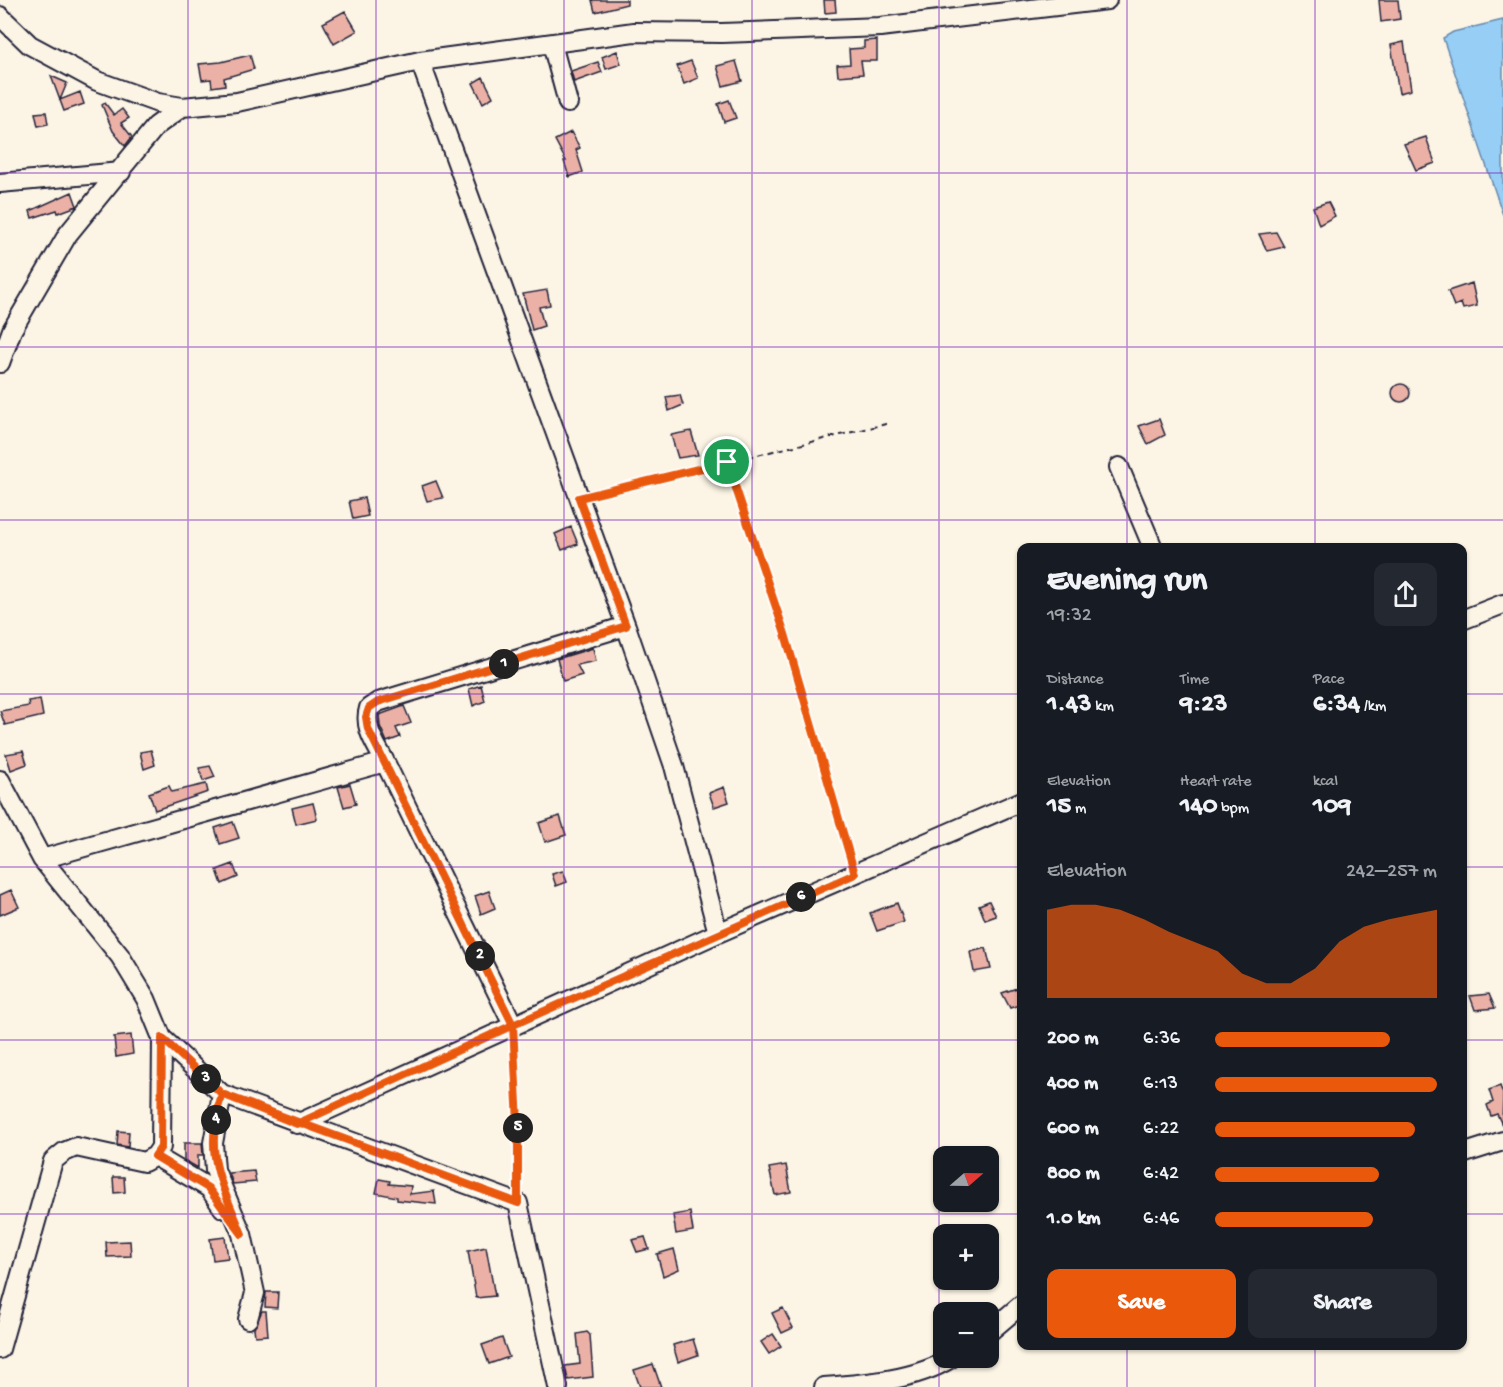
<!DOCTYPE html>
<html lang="en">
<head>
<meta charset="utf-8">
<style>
	body { margin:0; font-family:"Gochi Hand",sans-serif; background:#242831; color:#f1f3f6; height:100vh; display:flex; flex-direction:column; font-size:22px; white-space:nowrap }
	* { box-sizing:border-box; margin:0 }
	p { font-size:20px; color:#9ea1a6 }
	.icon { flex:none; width:33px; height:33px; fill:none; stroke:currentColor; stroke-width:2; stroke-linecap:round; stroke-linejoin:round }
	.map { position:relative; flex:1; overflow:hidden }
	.details { position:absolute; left:1017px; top:543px; width:450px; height:807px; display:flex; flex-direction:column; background:#171b24; border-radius:12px; box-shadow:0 2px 4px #0004 }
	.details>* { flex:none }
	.needle { width:39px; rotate:70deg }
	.buttons { position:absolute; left:933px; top:1146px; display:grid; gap:12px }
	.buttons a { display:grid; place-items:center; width:66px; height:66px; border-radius:12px; background:#171b24; box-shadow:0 2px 4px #0004; font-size:30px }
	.pin { position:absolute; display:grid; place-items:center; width:51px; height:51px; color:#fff; margin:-26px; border:3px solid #fff; border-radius:50%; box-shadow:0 2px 6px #0007 }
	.km { position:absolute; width:30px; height:30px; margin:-15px; border-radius:50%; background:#222; color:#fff; font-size:16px; line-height:30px; text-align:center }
	.round { display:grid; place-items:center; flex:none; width:63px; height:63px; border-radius:12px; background:#242831 }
	.overview { display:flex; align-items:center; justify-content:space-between; height:102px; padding:0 30px }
	h1 { font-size:33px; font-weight:700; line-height:45px }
	.stats { display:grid; grid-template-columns:repeat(3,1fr); gap:9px; height:102px; padding:6px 30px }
	.stats div { display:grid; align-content:center }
	.stats b { font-size:26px; font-weight:700 }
	.stats small { font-size:16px; font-weight:400 }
	.stats p { font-size:16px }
	.chart { height:168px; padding:12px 30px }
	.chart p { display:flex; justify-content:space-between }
	.chart svg { width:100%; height:108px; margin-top:6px; fill:#ea580c; opacity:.7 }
	.cta { display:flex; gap:12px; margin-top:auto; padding:12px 30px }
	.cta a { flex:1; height:69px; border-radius:12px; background:#ea580c; color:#fff; font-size:24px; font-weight:700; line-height:69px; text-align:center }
	.cta a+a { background:#242831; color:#f1f3f6 }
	ul { padding:0 30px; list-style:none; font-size:20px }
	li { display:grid; grid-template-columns:96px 72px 1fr; align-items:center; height:45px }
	li i { height:15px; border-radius:8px; background:#ea580c }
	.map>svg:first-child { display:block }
	.water { fill:#97cef6; stroke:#6889ab; stroke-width:1.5 }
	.building { fill:#ebb1a6; stroke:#22223b; stroke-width:1.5 }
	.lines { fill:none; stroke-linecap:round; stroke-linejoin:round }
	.minor-casing { stroke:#22223b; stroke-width:22 }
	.path { stroke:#22223b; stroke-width:2; stroke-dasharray:6 4.5; stroke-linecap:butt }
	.minor { stroke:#fcf5e5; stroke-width:18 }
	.route-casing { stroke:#fff; stroke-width:12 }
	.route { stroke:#ea580c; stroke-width:8 }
	.grid { fill:none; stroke:#7b2cbf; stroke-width:1.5; stroke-opacity:0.55 }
</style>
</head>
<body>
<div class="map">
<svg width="1503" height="1387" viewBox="0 0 1503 1387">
	<rect width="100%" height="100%" fill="#fcf5e5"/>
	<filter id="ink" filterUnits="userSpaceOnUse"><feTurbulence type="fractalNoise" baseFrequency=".0167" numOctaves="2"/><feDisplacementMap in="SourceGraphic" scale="12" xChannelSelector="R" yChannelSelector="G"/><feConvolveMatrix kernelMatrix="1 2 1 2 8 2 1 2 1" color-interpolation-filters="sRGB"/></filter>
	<g filter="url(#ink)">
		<path class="water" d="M1503,20V215L1443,38L1453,32Z"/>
		<path class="building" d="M592,0H627V4L595,12Z
			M824,0H835L836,12L825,13Z
			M1379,0H1398L1400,19L1381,22Z
			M345,11L357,31L334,44L323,23Z
			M877,40V61H861L863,74L838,76L837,65L850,64L849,49L864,48V41Z
			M1404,42L1411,90L1399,93L1391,45Z
			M617,51L621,64L606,69L602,57Z
			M250,55L254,69L224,78L225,85L212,87L211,79L202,80L199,64L221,62Z
			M691,61L698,78L684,84L677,66Z
			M736,61L742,81L723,86L717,66Z
			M598,62L602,72L574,82L571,71Z
			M51,76L67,83L60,100L80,92L84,104L64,111Z
			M483,77L493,97L483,103L473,83Z
			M729,100L736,118L724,122L718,104Z
			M105,103L114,115L122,109L129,118L121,123L132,137L125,146L113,131L102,105Z
			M46,112L48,124L38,126L35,113Z
			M571,132L580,148L576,150L583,172L569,177L564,161H566L555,140Z
			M1426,137L1435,163L1416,170L1404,144Z
			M72,192L77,206L58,213L57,210L32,218L30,211Z
			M1328,202L1335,216L1319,225L1313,207Z
			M1276,232L1284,247L1267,251L1259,234Z
			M1472,283L1477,306L1463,309L1461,303L1454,306L1448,291Z
			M547,290L550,305L539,307L544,326L532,330L523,294Z
			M1392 393a9 9 0 1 1 18 0a9 9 0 1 1-18 0Z
			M680,395L683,405L669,411L666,397Z
			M1159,419L1165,435L1148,444L1139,426Z
			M691,431L698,455L678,458L671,435Z
			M436,481L443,498L427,501L422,486Z
			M364,498L368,516L353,519L349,501Z
			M571,527L578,544L562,550L555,534Z
			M593,648L596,661L577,665L582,675L563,681L557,659Z
			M481,685L485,701L473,706L469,689Z
			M40,699L43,716L5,725L0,711L29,706L28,701Z
			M404,706L411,723L396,728L400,737L387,742L380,726L379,715Z
			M151,750L155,765L144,769L140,752Z
			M23,751L27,764L11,770L6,754Z
			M210,766L215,777L203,781L199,768Z
			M206,784L208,792L155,810L149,793L169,786L172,792Z
			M350,784L356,804L344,807L338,787Z
			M724,787L729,802L714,807L709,793Z
			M313,803L317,819L296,824L292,808Z
			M560,816L566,835L545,842L539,823Z
			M233,822L239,838L220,844L215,828Z
			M233,864L238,877L222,884L217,870Z
			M563,871L567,882L556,886L552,874Z
			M11,890L19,907L0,915V895Z
			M489,891L495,908L481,914L475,896Z
			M989,901L996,916L985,920L979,905Z
			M897,903L904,922L877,931L870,913Z
			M986,948L991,969L974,972L970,952Z
			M1017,988L1022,1004L1010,1008L1002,993Z
			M1489,994L1495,1008L1475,1010L1470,996Z
			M131,1035L133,1054L116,1057L114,1037Z
			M1500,1086L1503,1094L1502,1125L1497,1114L1491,1116L1487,1105L1493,1102L1489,1090Z
			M118,1131L129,1132L128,1147L117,1145Z
			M184,1143H202L203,1155H198V1168L184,1160Z
			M786,1165L791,1192L775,1195L769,1168Z
			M254,1171L256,1182L233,1184L229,1173Z
			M113,1177H124L125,1192L114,1193Z
			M379,1179L390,1181L389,1184L411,1186L410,1194L434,1191L436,1204L397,1200V1197L376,1193Z
			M690,1212L693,1231L676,1234L673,1215Z
			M225,1237L228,1258L213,1260L210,1239Z
			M645,1237L649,1249L637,1252L632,1240Z
			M130,1241L131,1256L107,1257L106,1242Z
			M486,1247L495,1296L476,1298L468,1251Z
			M674,1249L679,1269L663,1276L657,1254Z
			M266,1292H278L277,1308L265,1307Z
			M783,1308L793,1328L782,1333L772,1313Z
			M262,1311H266L268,1335L255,1336L254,1328Z
			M587,1332L590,1335L593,1377L568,1380L565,1366L580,1364L577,1334Z
			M773,1334L781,1346L769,1354L761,1342Z
			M502,1338L509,1357L489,1364L482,1345Z
			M693,1339L698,1355L678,1362L673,1345Z
			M653,1364L661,1387H640L634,1370Z"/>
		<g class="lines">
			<g class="minor-casing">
				<path id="minor" d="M0,16L30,45L97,81L158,103L182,107L237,102L420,61L634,32L722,33L880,27L1107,0
					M552,44L568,103
					M0,183L121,172
					M0,363L12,330L68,234L156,126L182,107
					M1119,467L1153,548
					M1462,620L1503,604
					M626,626L674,766L718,933
					M385,762C376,744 363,728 369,708L378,702L626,626L420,61
					M0,780L42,859L120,956L146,999L162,1038L222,1094L518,1203L558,1387
					M42,859L385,762L513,1025
					M222,1094L213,1143L215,1170L242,1234L255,1293L248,1319
					M297,1124L718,933L1022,801
					M1462,1154L1503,1141
					M155,1156L209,1188L223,1208
					M988,1333L1022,1304
					M0,1349L53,1161L64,1152L76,1147L144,1162L155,1156L161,1147L162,1038
					M824,1387C864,1384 917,1380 951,1358"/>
			</g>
			<path class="path" d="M727,462L785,635L850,858
				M595,494L890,423
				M514,1044L518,1185"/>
			<use href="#minor" class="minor"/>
		</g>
	</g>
	<g class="lines" filter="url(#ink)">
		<g class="route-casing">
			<path id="route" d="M727,462L579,498L626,626L378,702L369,708L366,717L368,729L513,1025L297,1124L222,1094L162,1038L161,1147L155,1156L208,1188L242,1234C220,1180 203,1154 222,1094L518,1203V1123L513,1025L855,874L785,634L727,462"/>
		</g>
		<use href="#route" class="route"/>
	</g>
	<path class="grid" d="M188,0V1387M376,0V1387M564,0V1387M752,0V1387M939,0V1387M1127,0V548M1315,0V548M0,173H1503M0,347H1503M0,520H1503M0,694H1022M1462,694H1503M0,867H1022M1462,867H1503M0,1040H1022M1462,1040H1503M0,1214H1022M1462,1214H1503M1127,1346V1387M1315,1346V1387"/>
</svg>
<div class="buttons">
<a><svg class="needle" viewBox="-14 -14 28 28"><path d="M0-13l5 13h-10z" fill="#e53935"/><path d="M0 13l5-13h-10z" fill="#9ea1a6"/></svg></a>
<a>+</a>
<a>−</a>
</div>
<div class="pin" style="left:727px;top:462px;background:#1e9e55"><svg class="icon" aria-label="arrive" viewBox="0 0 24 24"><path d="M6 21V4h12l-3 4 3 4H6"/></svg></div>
<b class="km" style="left:504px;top:664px">1</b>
<b class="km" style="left:480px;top:956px">2</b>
<b class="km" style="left:206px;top:1079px">3</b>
<b class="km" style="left:216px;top:1120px">4</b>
<b class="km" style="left:518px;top:1128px">5</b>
<b class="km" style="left:801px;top:897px">6</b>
<section class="details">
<div class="overview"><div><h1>Evening run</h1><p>19:32</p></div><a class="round"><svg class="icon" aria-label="share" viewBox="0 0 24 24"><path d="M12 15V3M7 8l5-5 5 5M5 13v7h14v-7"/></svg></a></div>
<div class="stats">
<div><p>Distance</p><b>1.43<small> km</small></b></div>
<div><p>Time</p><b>9:23</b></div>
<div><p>Pace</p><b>6:34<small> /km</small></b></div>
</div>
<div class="stats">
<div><p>Elevation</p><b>15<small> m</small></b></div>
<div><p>Heart rate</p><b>140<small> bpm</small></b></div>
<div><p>kcal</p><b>109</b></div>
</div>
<div class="chart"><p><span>Elevation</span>242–257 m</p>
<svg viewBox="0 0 160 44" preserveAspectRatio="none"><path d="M0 44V8L10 6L20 6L30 8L40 12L50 17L60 21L70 25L80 34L90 38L100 38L110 32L120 21L130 15L140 12L150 10L160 8V44z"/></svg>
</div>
<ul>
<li><b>200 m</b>6:36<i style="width:79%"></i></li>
<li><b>400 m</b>6:13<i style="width:100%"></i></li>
<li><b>600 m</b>6:22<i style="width:90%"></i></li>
<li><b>800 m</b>6:42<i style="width:74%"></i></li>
<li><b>1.0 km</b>6:46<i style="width:71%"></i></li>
</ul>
<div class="cta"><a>Save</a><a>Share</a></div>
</section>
</div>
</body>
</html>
